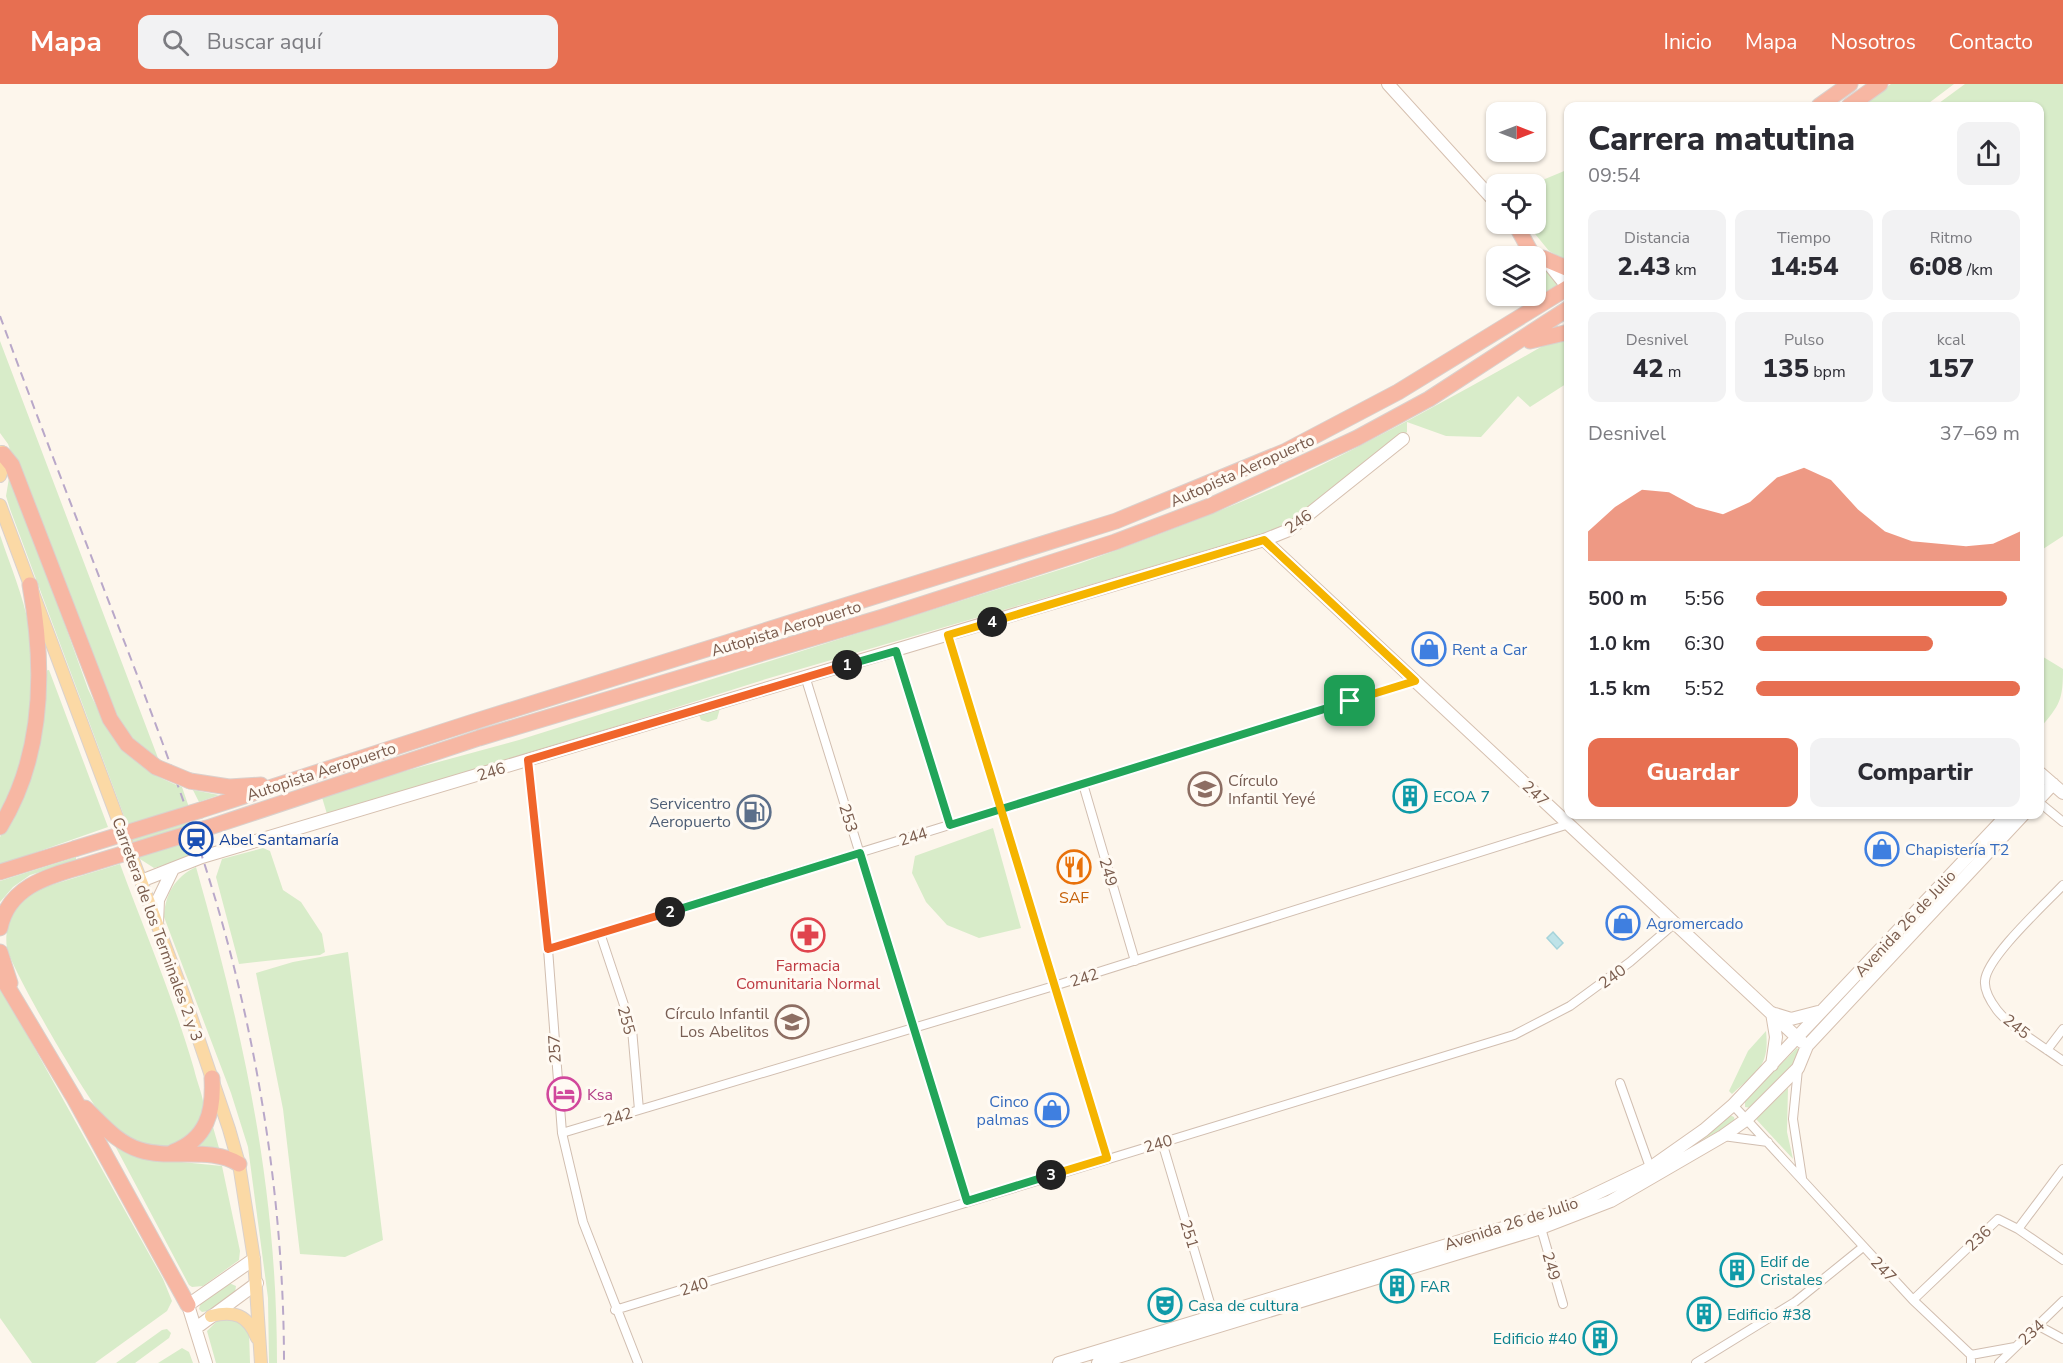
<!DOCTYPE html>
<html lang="es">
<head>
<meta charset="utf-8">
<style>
	body { margin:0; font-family:"Nunito Sans",sans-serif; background:#f2f2f3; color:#2b2b33; height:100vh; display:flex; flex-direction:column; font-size:22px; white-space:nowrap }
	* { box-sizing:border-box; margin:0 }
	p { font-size:20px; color:#7c7c81 }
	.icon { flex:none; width:33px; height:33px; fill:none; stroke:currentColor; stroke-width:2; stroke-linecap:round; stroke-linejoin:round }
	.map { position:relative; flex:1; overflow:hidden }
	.drawer { position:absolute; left:1564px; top:18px; width:480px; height:717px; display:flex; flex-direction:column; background:#fff; border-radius:12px; box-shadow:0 2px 4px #0004 }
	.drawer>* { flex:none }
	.needle { width:39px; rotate:90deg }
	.controls { position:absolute; left:1486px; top:18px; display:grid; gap:12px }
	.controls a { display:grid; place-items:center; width:60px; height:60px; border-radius:12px; background:#fff; box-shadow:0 2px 4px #0004; font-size:30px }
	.pin { position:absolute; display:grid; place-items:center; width:51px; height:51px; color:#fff; margin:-26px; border-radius:12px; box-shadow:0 3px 9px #0006 }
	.km { position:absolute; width:30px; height:30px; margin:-15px; border-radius:50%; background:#222; color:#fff; font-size:16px; line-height:30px; text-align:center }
	.round { display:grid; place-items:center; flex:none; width:63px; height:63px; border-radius:12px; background:#f2f2f3 }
	.summary { display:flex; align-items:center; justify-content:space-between; height:102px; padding:0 24px }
	h1 { font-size:33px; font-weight:800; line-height:45px }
	.metrics { display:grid; grid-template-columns:repeat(3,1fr); gap:9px; height:102px; padding:6px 24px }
	.metrics div { display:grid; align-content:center; border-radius:12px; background:#f2f2f3; text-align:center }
	.metrics b { font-size:26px; font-weight:800 }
	.metrics small { font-size:16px; font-weight:400 }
	.metrics p { font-size:16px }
	.chart { height:168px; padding:12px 24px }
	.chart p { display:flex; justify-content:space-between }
	.chart svg { width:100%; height:108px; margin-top:6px; fill:#e76f51; opacity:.7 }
	.cta { display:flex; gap:12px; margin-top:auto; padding:12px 24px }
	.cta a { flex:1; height:69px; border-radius:12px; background:#e76f51; color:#fff; font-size:24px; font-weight:800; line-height:69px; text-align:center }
	.cta a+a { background:#f2f2f3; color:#2b2b33 }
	ul { padding:0 24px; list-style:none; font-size:20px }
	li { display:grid; grid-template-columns:96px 72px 1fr; align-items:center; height:45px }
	li i { height:15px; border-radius:8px; background:#e76f51 }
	header { display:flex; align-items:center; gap:36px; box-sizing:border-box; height:84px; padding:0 30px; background:#e76f51; color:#fff }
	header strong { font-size:28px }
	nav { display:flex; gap:33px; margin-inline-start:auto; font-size:21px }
	.search { width:420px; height:54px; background:#f2f2f3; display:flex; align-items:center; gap:15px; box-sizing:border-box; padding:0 21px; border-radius:12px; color:#7c7c81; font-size:22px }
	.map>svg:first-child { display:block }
	.green { fill:#d8ecc9 }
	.water { fill:#bfe3e8; stroke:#a5d3da; stroke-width:1.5 }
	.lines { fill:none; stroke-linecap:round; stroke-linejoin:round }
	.street-casing { stroke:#d1beb0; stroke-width:10 }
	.secondary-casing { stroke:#d6c0b0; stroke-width:14 }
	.primary-casing { stroke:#dad1cd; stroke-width:14 }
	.highway-casing { stroke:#dad1cd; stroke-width:17 }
	.street { stroke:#fff; stroke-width:8 }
	.secondary { stroke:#fff; stroke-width:12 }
	.primary { stroke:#fbd9a5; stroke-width:12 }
	.highway { stroke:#f7b7a3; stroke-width:15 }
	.rail { stroke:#b9a8c9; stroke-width:2; stroke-dasharray:9 6; stroke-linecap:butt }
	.highway-bridge-casing { stroke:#dad1cd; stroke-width:17; stroke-linecap:butt }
	.highway-bridge { stroke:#f7b7a3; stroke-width:15 }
	.split-1-casing { stroke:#fff; stroke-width:12 }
	.split-2-casing { stroke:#fff; stroke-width:12 }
	.split-3-casing { stroke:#fff; stroke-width:12 }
	.split-4-casing { stroke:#fff; stroke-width:12 }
	.split-5-casing { stroke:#fff; stroke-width:12 }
	.split-1 { stroke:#22a559; stroke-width:8 }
	.split-2 { stroke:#f0652b; stroke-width:8 }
	.split-3 { stroke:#22a559; stroke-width:8 }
	.split-4 { stroke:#f5b400; stroke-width:8 }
	.split-5 { stroke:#f5b400; stroke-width:8 }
	.labels { text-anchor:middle; stroke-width:6; stroke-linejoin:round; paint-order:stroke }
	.street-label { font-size:16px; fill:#7a5c4d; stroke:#fffaf3 }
	.shop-label { font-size:16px; fill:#366cbe; stroke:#fffaf3; text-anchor:start }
	.education-label { font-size:16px; fill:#785e54; stroke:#fffaf3; text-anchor:start }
	.culture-label { font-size:16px; fill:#0d838f; stroke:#fffaf3; text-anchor:start }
	.service-label { font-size:16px; fill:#4e5e75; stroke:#fffaf3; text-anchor:end }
	.transit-label { font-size:16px; fill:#164399; stroke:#fffaf3; text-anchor:start }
	.food-label { font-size:16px; fill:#c56008; stroke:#fffaf3 }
	.health-label { font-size:16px; fill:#be3a42; stroke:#fffaf3 }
	.hotel-label { font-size:16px; fill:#b23c85; stroke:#fffaf3; text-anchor:start }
</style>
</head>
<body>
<header>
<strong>Mapa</strong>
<div class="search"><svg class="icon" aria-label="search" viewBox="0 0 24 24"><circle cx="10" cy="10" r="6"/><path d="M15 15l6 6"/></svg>Buscar aquí</div>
<nav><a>Inicio</a><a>Mapa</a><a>Nosotros</a><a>Contacto</a></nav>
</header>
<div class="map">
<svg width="2063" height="1279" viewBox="0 0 2063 1279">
	<rect width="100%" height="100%" fill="#fdf6ec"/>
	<path class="green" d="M1891,0H1954L1925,22H1860Z
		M1965,0H2063V452L2040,467V22H1935Z
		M1569,85V178L1549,167L1527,140H1536V100H1533Z
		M1541,180L1560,202L1536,216L1541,198Z
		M1569,254V298L1530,323L1518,312L1481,353L1446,352L1407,338V348L1289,439L1268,449L766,595L418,705L327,730L321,710L519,656L1081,479C1152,453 1224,427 1293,395C1381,353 1465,306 1550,258Z
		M0,257L158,674L139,663L109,623L8,360L0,349Z
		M9,394L13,396L88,605C109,651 131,685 182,703L205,770L154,784L140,775L10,425L6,412Z
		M0,451C10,481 23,511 29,543C42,605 28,673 0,729Z
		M2040,571L2063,585C2063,616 2060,621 2040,644Z
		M49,586L108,743L0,781V753L5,745L44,587Z
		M721,621L717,635L708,638L701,636L698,628Z
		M193,706L219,711L199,718Z
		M993,744L1021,844L979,854L947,841L926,818L912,789L915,772Z
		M263,764L270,767L283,806L301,818L322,850L325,868L320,871L239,880L216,793L222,775Z
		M76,773V777L30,791L13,803L0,818V797Z
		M120,780C145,848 174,916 194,985C197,999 205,1015 204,1029C202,1041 196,1048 186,1054C160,1072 132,1060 109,1040C93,1026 11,885 7,864C3,841 17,819 35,806Z
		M196,783C244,952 277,1102 277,1279H269L268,1214L248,1063L231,1009L164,833C165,810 175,793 196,783Z
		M348,868L383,1156L345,1173L300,1170L283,1025L256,889L293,878Z
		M0,902L163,1195L172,1217L167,1227L95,1279H32L0,1234Z
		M1766,947C1770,983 1756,988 1732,1010L1729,1007L1748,967Z
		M1797,964L1801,968L1790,986L1751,1024L1745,1023V1016Z
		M1788,1004L1787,1048L1793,1075L1756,1035Z
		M1729,1031L1734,1033L1735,1038L1695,1060Z
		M213,1043L219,1064L217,1068L194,1067Z
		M113,1058L161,1076L222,1082L240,1167L239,1176L203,1202L192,1203L189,1201Z
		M229,1199L236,1202L235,1209L208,1227L202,1228L199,1225L201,1218Z
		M234,1232L249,1247L250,1279H216L207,1247L220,1234Z
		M167,1245L171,1249L169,1254L135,1279H116L162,1246Z
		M182,1264L189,1268L193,1279H158Z"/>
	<path class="water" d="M1553,848L1563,859L1557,865L1547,854Z"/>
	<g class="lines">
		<g class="street-casing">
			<path id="street" d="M948,551L1107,1074
				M896,568L950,741
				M805,592L967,1117
				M528,676L548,865L562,1049L583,1138L638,1279
				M1083,700L1135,877
				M2040,719L2063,738
				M2063,801C2045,820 1986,874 1985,897C1984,907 1991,918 1997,926C2011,944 2044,963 2063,977
				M600,849L632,945L639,1026
				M548,865L1415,597
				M2047,966L2063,945
				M1798,985L1793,1035L1802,1094
				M1620,999L1651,1086
				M1733,1021L1913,1216L1971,1271V1279
				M562,1049L1054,902L1569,740
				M1723,1052L1768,1058
				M1162,1058L1215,1236
				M1541,1144L1563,1220
				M2018,1145L2063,1085
				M1913,1216L1998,1135L2018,1145L2063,1176
				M615,1226L1514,951L1570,922L1630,878L1675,839
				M2039,1242L2063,1255
				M1971,1271L2015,1263
				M1696,1279L1795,1218L1863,1163
				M1999,1279L2063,1217"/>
		</g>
		<g class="secondary-casing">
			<path id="secondary" d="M1388,0L1497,120
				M1544,174L1569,205
				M1264,456L1802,958
				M2040,689L2063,709
				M2040,714L2053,700
				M141,797L202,773L1264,456L1289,446L1403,355
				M157,839L158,816L173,785
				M1775,930L1791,935L1818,928
				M1772,981L1776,953L1772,929
				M196,1244L257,1199
				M206,1279L188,1221L254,1175
				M1059,1279L1562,1126L1650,1084L1704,1046L1733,1021L2008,730
				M1098,1279L1541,1144L1611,1117L1723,1052L1747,1035L1798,984L1807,962L2024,730"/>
		</g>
		<g class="primary-casing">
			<path id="primary" d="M0,392L4,379L2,368
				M0,421L184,912L229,1045L239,1080L254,1175L261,1279
				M211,1232C234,1226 248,1231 257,1254"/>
		</g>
		<g class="highway-casing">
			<path id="highway" d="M1819,22L1850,0
				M1849,22L1880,0
				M1517,143L1533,172
				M1543,174L1569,185
				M1536,181V196
				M1530,257L1569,248
				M3,370L12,381L110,635L127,660L156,683
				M190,697L229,703L261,701
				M201,726L473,638L1116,437L1286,367L1398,308L1569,203
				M0,743C45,670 45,583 30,501
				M207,744L479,654L883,533L1115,458L1210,422L1357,354L1429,315L1569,224
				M0,788L74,765
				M0,844C8,804 45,793 80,783
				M0,868L10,899
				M0,890L74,1014L188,1221
				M85,1024C102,1040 117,1059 140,1066C171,1076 211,1062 239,1080
				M173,1068C207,1055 214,1028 212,994"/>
		</g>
		<use href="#street" class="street"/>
		<use href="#secondary" class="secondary"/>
		<use href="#primary" class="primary"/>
		<use href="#highway" class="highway"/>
		<path class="rail" d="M0,232C42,347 87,461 131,575C172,683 213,792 239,904C268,1026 284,1154 284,1279"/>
		<g class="highway-bridge-casing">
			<path id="highway-bridge" d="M156,683L190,697
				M74,765L201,726
				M80,783L207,744"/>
		</g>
		<use href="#highway-bridge" class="highway-bridge"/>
	</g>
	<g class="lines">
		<g class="split-1-casing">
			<path id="split-1" d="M847,581L896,567L950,741L1350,617"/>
		</g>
		<g class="split-2-casing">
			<path id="split-2" d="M670,828L548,865L528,676L847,581"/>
		</g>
		<g class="split-3-casing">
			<path id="split-3" d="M670,828L860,769L967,1117L1051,1091"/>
		</g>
		<g class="split-4-casing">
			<path id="split-4" d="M992,538L948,551L1107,1074L1051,1091"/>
		</g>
		<g class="split-5-casing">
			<path id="split-5" d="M992,538L1264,456L1415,597L1350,617"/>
		</g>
		<use href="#split-1" class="split-1"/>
		<use href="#split-2" class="split-2"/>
		<use href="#split-3" class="split-3"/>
		<use href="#split-4" class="split-4"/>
		<use href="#split-5" class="split-5"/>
	</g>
	<defs>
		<g id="shop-ring" transform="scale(1.725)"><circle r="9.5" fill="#fffaf3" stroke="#3f7fe0" stroke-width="1.5"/><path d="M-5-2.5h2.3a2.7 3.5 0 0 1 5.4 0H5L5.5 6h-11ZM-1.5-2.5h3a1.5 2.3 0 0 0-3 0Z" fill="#3f7fe0"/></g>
		<g id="school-ring" transform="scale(1.725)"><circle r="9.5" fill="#fffaf3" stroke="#8d6e63" stroke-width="1.5"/><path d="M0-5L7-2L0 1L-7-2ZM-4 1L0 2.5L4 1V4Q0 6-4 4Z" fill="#8d6e63"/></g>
		<g id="building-ring" transform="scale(1.725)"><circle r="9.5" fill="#fffaf3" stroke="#0f9aa8" stroke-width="1.5"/><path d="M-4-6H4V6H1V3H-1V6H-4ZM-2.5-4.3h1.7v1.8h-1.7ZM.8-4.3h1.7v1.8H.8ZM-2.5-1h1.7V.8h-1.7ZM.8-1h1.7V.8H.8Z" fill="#0f9aa8"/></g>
		<g id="fuel-ring" transform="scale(1.725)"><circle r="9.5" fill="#fffaf3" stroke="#5c6f8a" stroke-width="1.5"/><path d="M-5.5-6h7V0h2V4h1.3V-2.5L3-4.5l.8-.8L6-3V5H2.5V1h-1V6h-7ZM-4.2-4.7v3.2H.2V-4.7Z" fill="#5c6f8a"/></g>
		<g id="station-ring" transform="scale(1.725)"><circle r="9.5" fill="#fffaf3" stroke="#1a4fb4" stroke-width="1.5"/><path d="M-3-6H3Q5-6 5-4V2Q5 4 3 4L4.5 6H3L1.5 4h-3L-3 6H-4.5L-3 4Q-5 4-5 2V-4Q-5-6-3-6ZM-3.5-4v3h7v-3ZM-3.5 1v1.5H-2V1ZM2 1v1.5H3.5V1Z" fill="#1a4fb4"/></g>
		<g id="restaurant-ring" transform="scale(1.725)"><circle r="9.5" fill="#fffaf3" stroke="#e8710a" stroke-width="1.5"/><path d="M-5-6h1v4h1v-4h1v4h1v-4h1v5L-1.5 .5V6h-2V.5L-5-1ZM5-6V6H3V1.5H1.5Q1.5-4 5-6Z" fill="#e8710a"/></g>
		<g id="pharmacy-ring" transform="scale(1.725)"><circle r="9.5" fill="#fffaf3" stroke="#e0444e" stroke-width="1.5"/><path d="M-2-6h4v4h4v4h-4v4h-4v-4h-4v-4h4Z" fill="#e0444e"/></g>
		<g id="hotel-ring" transform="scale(1.725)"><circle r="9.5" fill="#fffaf3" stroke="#d1479c" stroke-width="1.5"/><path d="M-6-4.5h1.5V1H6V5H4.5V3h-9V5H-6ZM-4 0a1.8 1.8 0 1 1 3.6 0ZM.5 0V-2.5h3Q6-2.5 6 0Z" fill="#d1479c"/></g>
		<g id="theatre-ring" transform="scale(1.725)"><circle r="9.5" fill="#fffaf3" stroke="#0f9aa8" stroke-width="1.5"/><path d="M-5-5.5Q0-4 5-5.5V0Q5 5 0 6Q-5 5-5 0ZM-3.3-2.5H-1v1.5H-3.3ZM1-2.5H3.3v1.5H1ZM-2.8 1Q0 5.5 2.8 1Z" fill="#0f9aa8"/></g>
	</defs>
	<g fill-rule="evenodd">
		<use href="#shop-ring" x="1429" y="565"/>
		<use href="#school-ring" x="1205" y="705"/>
		<use href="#building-ring" x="1410" y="712"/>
		<use href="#fuel-ring" x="754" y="728"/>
		<use href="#station-ring" x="196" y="755"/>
		<use href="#shop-ring" x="1882" y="765"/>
		<use href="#restaurant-ring" x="1074" y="783"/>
		<use href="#shop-ring" x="1623" y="839"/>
		<use href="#pharmacy-ring" x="808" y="851"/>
		<use href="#school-ring" x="792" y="938"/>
		<use href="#hotel-ring" x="564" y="1010"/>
		<use href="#shop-ring" x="1052" y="1026"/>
		<use href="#building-ring" x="1737" y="1186"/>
		<use href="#building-ring" x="1397" y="1202"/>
		<use href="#theatre-ring" x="1165" y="1221"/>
		<use href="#building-ring" x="1704" y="1230"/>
		<use href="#building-ring" x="1600" y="1254"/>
	</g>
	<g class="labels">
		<g class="street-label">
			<text transform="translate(1242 386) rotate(-24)" y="6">Autopista Aeropuerto</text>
			<text transform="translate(1298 437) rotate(-35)" y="6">246</text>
			<text transform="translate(786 544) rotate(-17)" y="6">Autopista Aeropuerto</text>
			<text transform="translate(321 687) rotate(-18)" y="6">Autopista Aeropuerto</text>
			<text transform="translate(491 687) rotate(-17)" y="6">246</text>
			<text transform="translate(1536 709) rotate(43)" y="6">247</text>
			<text transform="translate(849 734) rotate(73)" y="6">253</text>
			<text transform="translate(913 752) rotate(-17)" y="6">244</text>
			<text transform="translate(1109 788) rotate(74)" y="6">249</text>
			<text transform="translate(1905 839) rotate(-47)" y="6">Avenida 26 de Julio</text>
			<text transform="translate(158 845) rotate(70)" y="6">Carretera de los Terminales 2 y 3</text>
			<text transform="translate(1612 892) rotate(-36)" y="6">240</text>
			<text transform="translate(1084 893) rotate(-17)" y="6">242</text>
			<text transform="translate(627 936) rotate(75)" y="6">255</text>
			<text transform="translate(2017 942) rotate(38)" y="6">245</text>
			<text transform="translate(554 965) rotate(-93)" y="6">257</text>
			<text transform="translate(618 1032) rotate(-17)" y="6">242</text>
			<text transform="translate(1158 1059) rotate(-16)" y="6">240</text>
			<text transform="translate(1511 1139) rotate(-18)" y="6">Avenida 26 de Julio</text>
			<text transform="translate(1190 1150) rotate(73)" y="6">251</text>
			<text transform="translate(1978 1154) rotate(-44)" y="6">236</text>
			<text transform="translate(1552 1182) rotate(74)" y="6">249</text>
			<text transform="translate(1884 1185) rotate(46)" y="6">247</text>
			<text transform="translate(694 1202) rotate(-17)" y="6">240</text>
			<text transform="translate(2031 1248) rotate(-43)" y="6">234</text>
		</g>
		<g class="shop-label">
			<text x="1452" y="571">Rent a Car</text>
			<text x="1905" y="771">Chapistería T2</text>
			<text x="1646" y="845">Agromercado</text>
			<text x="1029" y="1023" text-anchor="end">Cinco<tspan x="1029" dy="18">palmas</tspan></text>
		</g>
		<g class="education-label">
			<text x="1228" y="702">Círculo<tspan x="1228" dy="18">Infantil Yeyé</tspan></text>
			<text x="769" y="935" text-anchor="end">Círculo Infantil<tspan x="769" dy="18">Los Abelitos</tspan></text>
		</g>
		<g class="culture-label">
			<text x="1433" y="718">ECOA 7</text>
			<text x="1760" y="1183">Edif de<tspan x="1760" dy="18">Cristales</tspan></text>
			<text x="1420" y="1208">FAR</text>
			<text x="1188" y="1227">Casa de cultura</text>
			<text x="1727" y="1236">Edificio #38</text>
			<text x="1577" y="1260" text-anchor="end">Edificio #40</text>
		</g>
		<g class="service-label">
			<text x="731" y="725">Servicentro<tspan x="731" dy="18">Aeropuerto</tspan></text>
		</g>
		<g class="transit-label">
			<text x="219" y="761">Abel Santamaría</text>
		</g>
		<g class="food-label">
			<text x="1074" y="819">SAF</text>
		</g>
		<g class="health-label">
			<text x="808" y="887">Farmacia<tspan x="808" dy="18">Comunitaria Normal</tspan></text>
		</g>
		<g class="hotel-label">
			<text x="587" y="1016">Ksa</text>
		</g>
	</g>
</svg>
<div class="controls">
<a><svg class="needle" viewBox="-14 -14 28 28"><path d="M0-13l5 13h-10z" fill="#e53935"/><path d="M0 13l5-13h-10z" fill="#7c7c81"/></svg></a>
<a><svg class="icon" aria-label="locate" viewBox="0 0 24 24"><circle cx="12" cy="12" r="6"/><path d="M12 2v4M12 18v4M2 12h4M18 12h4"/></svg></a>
<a><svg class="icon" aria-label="layers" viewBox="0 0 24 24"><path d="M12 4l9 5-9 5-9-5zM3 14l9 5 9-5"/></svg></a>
</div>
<div class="pin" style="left:1350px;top:617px;background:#1e9e55"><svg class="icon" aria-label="arrive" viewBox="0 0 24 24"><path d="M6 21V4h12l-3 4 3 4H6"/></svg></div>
<b class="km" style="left:847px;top:581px">1</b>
<b class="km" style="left:670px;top:828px">2</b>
<b class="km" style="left:1051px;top:1091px">3</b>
<b class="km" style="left:992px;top:538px">4</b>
<section class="drawer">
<div class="summary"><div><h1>Carrera matutina</h1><p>09:54</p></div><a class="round"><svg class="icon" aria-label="share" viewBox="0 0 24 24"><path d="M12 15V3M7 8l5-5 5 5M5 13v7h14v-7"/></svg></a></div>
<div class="metrics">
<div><p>Distancia</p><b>2.43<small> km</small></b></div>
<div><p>Tiempo</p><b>14:54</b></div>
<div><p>Ritmo</p><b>6:08<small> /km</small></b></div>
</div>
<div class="metrics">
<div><p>Desnivel</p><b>42<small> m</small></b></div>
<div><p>Pulso</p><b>135<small> bpm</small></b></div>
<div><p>kcal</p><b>157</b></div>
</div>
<div class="chart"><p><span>Desnivel</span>37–69 m</p>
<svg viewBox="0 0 160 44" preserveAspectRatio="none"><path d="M0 44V32L10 22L20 15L30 16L40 22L50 25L60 20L70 10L80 6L90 11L100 23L110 32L120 36L130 37L140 38L150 37L160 32V44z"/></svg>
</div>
<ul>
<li><b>500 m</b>5:56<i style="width:95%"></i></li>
<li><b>1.0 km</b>6:30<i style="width:67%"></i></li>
<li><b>1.5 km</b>5:52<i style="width:100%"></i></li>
</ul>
<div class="cta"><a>Guardar</a><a>Compartir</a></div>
</section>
</div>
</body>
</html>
